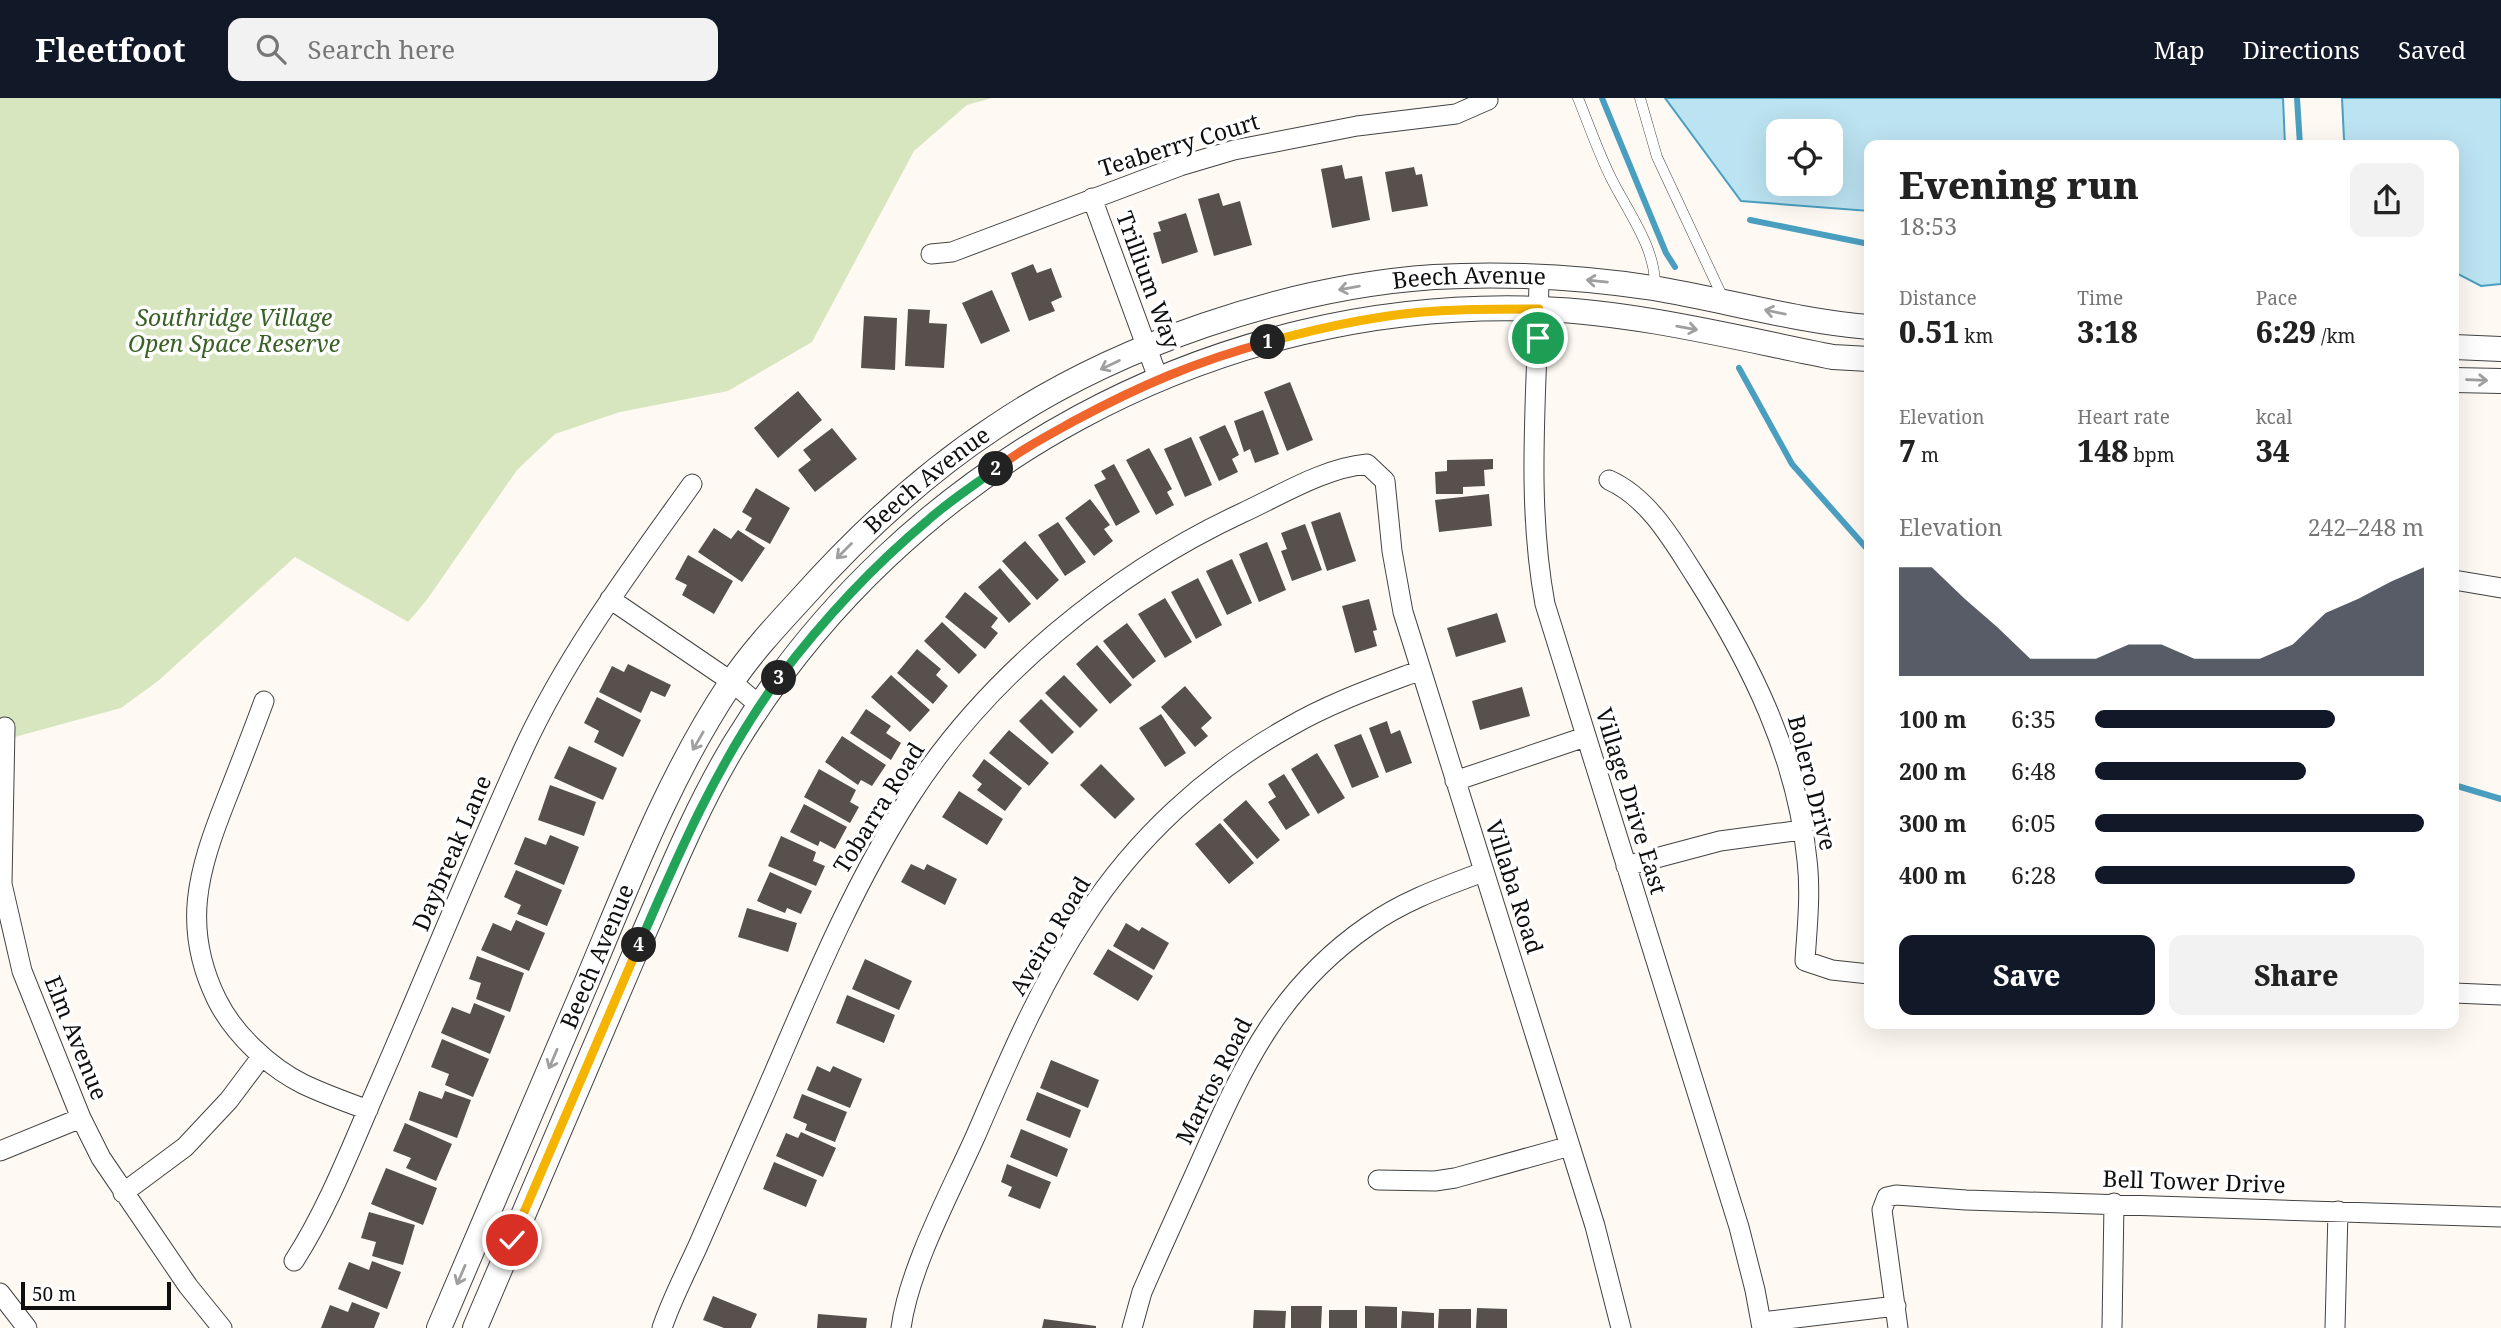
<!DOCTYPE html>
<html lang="en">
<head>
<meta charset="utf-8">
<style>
	body { margin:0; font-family:"Noto Serif",serif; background:#f2f2f2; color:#222; height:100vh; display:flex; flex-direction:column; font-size:26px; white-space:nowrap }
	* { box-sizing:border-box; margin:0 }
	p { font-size:23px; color:#767676 }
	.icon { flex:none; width:38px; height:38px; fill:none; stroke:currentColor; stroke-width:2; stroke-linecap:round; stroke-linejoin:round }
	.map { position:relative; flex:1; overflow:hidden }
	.side { position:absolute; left:1864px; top:42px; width:595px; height:889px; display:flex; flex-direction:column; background:#fff; border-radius:14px; box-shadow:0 7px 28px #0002 }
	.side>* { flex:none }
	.controls { position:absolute; left:1766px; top:21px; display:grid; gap:14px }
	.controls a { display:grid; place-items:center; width:77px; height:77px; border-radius:14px; background:#fff; box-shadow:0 7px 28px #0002; font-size:35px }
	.scale { position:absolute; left:21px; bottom:18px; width:150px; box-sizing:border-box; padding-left:7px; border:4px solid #0f0f0f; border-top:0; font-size:19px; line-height:24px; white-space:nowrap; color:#0f0f0f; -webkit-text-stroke:5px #fff; paint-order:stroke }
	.pin { position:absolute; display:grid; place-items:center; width:60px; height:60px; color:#fff; margin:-30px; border:4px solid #fff; border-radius:50%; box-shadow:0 2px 7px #0007 }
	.km { position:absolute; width:35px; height:35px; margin:-18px; border-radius:50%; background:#222; color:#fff; font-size:19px; line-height:35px; text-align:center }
	.round { display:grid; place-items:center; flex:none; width:74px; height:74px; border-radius:14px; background:#f2f2f2 }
	.headline { display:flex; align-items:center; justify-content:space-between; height:119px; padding:0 35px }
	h1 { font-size:38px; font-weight:800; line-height:52px }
	.stats { display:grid; grid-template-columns:repeat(3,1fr); gap:10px; height:119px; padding:7px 35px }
	.stats div { display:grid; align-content:center }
	.stats b { font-size:30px; font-weight:800 }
	.stats small { font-size:19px; font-weight:400 }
	.stats p { font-size:19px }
	.chart { height:196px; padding:14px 35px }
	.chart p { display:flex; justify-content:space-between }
	.chart svg { width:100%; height:126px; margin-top:7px; fill:#111827; opacity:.7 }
	.action { display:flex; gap:14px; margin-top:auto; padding:14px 35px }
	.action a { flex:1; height:80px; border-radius:14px; background:#111827; color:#fff; font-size:28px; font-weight:800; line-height:80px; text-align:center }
	.action a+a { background:#f2f2f2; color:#222 }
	ul { padding:0 35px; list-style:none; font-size:23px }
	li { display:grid; grid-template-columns:112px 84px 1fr; align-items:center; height:52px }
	li i { height:18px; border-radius:9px; background:#111827 }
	header { display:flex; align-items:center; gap:42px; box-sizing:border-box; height:98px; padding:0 35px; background:#111827; color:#fff }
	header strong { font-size:33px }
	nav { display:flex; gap:38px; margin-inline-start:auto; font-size:24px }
	.search { width:490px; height:63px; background:#f2f2f2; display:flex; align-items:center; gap:18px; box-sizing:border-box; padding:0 24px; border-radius:14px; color:#767676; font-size:26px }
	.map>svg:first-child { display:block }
	.green { fill:#d8e6bf }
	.water { fill:#bce3f1; stroke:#4a9fc0; stroke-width:2; fill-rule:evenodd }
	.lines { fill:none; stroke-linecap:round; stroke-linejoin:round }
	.stream { stroke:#4a9fc0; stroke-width:6 }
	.building { fill:#57504d }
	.service-casing { stroke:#424242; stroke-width:11 }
	.minor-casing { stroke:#424242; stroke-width:21 }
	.tertiary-casing { stroke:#424242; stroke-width:26 }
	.service { stroke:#fff; stroke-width:10 }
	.minor { stroke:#fff; stroke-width:19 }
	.tertiary { stroke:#fff; stroke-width:24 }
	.oneway { stroke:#9f9f9f }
	.split-1-casing { stroke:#fff; stroke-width:14 }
	.split-2-casing { stroke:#fff; stroke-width:14 }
	.split-3-casing { stroke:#fff; stroke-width:14 }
	.split-4-casing { stroke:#fff; stroke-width:14 }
	.split-5-casing { stroke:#fff; stroke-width:14 }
	.split-1 { stroke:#f5b400; stroke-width:9 }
	.split-2 { stroke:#f0652b; stroke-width:9 }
	.split-3 { stroke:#22a559; stroke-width:9 }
	.split-4 { stroke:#22a559; stroke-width:9 }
	.split-5 { stroke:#f5b400; stroke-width:9 }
	.labels { text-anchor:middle; stroke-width:7; stroke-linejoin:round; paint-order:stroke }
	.street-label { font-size:23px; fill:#0f0f0f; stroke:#fff }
	.park-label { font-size:23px; font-style:italic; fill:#396125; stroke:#fff }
</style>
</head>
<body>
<header>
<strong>Fleetfoot</strong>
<div class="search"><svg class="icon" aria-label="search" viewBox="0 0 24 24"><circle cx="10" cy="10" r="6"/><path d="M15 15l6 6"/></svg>Search here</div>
<nav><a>Map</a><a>Directions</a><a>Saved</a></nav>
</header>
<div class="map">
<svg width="2501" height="1230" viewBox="0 0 2501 1230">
	<rect width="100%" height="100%" fill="#fefaf3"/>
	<path class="green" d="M0,0H992L967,7L914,53L812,244L728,293L620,314L555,336L517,372L426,503L408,524L295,459L158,583L121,610L0,643Z"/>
	<path class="water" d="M1665,0H2283L2285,47H1869V113L1741,103ZM1830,33V86H1778V33Z
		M2342,0H2501V186L2481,188L2454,174V47H2347L2344,41Z"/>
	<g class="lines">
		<path class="stream" d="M1602,0L1666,155L1675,169
			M2297,0L2300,47
			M1750,122L1869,146
			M1739,270L1792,366L1869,453
			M2454,687L2501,701"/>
	</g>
	<path class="building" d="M1342,67L1345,81L1362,78L1370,122L1332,130L1321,71Z
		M1414,69L1416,77L1422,76L1428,108L1392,114L1385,74Z
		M1219,95L1223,108L1240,103L1252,147L1214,158L1198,101Z
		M1186,115L1198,154L1162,166L1153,135L1161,133L1158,124Z
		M1033,166L1037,175L1051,170L1062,199L1051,204L1055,213L1029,223L1011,175Z
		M992,192L1010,233L981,246L962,205Z
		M908,211L930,212L929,225L947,226L944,270L905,268Z
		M864,218L897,220L895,272L861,270Z
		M1290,284L1313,342L1287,353L1264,294Z
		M798,293L822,322L778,360L754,330Z
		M1263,312L1279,356L1255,365L1250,351L1244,354L1234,323Z
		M1225,327L1239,357L1232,361L1238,374L1219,383L1199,339Z
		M832,330L857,361L815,394L798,372L811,362L803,352Z
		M1191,339L1212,387L1185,399L1164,351Z
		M1149,350L1172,391L1167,394L1174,407L1156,417L1126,362Z
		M1493,361V371L1484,372L1485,388L1463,389V396H1436L1435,374L1447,373V362Z
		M1114,366L1140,414L1116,428L1094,387L1106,381L1101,373Z
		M756,390L790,410L770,446L745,432L752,420L742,414Z
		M1489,396L1492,428L1439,434L1435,402Z
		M1090,401L1110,427L1104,431L1113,443L1094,458L1065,420Z
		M1340,414L1356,463L1327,473L1311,424Z
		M1058,424L1086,464L1065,478L1038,437Z
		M1305,426L1322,472L1292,483L1281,453L1287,451L1281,435Z
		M714,430L731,441L738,432L765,450L742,484L698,454Z
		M1025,443L1059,482L1037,502L1002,463Z
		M1267,444L1286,492L1259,504L1239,456Z
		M688,457L733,483L714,516L682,497L687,487L675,481Z
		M1232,461L1252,505L1227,517L1206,473Z
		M1000,470L1031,506L1009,525L978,489Z
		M1198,480L1222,527L1196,541L1171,494Z
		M965,494L998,520L991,529L998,535L985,551L945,519Z
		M1165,500L1192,544L1165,560L1138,516Z
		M1369,501L1377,532L1373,533L1377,548L1355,555L1342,508Z
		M1497,515L1506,544L1456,559L1447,530Z
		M942,524L977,557L959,576L924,543Z
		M1127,525L1156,563L1133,581L1103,543Z
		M1097,547L1132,587L1110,606L1076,566Z
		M917,551L941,571L936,577L948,588L933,606L897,575Z
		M628,566L671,587L665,599L651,593L641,615L599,594L612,568L624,574Z
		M891,577L930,612L910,634L871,599Z
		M1064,577L1098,612L1080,630L1045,595Z
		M1185,588L1212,620L1201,630L1208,638L1195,649L1161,609Z
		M1522,589L1530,618L1480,632L1472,603Z
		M597,599L641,622L623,659L594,644L599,633L584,625Z
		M1041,601L1074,634L1052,656L1019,623Z
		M866,611L891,628L886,635L901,645L891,662L850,635Z
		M1161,616L1186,655L1165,669L1139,630Z
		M1387,623L1391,636L1400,632L1412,665L1386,675L1369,630Z
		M1009,632L1049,665L1029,688L989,655Z
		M1361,636L1379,679L1352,690L1334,647Z
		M842,638L886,667L872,688L861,682L858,687L825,664Z
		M569,648L617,670L603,702L554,680Z
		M1317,655L1345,700L1318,716L1291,671Z
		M984,661L1022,690L1005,713L977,692L982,686L972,678Z
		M1101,666L1135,701L1115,721L1080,687Z
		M819,671L856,692L850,704L859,709L850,725L804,699Z
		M1284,676L1310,717L1286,732L1268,704L1276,699L1268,686Z
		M550,687L596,704L584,738L538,722Z
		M959,693L1003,721L987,747L942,719Z
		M1246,702L1280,742L1257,761L1223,722Z
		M804,706L847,729L835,751L820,743L818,748L790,734Z
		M1220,725L1254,765L1229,786L1195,746Z
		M550,737L579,749L564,787L514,766L525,739L546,747Z
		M781,738L816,754L813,763L825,768L816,788L768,768Z
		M911,766L924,772L927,766L957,781L945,807L901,784Z
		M516,772L562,792L547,828L517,816L521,807L504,799Z
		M770,774L812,793L801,816L787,810L785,815L757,803Z
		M747,810L797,825L788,854L738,839Z
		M516,822L545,835L529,873L481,852L493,825L511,833Z
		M1126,825L1139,833L1142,829L1169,845L1154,872L1113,848Z
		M1108,851L1153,878L1138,903L1093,876Z
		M477,858L524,875L510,914L476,901L481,885L469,881Z
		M865,861L912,883L899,912L852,891Z
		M847,897L895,917L884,945L836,925Z
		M474,905L505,918L490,956L441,935L452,909L470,916Z
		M442,941L489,961L473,999L445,987L449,976L431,969Z
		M1051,962L1099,982L1088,1010L1040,990Z
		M817,968L830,974L833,968L862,981L850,1010L807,992Z
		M419,993L442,1001L445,993L471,1002L457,1040L409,1022Z
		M1037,994L1081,1012L1070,1040L1026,1022Z
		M802,996L847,1014L835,1044L805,1032L807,1026L793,1020Z
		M405,1025L452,1046L436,1083L406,1070L411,1060L393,1053Z
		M1021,1031L1068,1051L1057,1079L1010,1059Z
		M801,1034L836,1050L823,1079L776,1058L786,1035L798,1040Z
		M774,1064L817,1082L806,1109L763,1091Z
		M1007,1066L1051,1084L1040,1111L1008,1098L1012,1089L1001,1084Z
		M386,1070L437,1090L423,1127L371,1106Z
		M369,1114L415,1127L403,1167L372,1158L376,1144L361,1140Z
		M372,1163L401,1174L387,1211L338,1191L349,1164L369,1172Z
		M713,1198L757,1216L751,1230H724L703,1222Z
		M352,1204L380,1215L374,1230H321L330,1207L348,1214Z
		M1291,1208H1322L1321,1230H1291Z
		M1365,1208L1397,1209V1230H1365Z
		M1477,1210L1507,1211V1230H1476Z
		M1439,1211H1471V1230H1438Z
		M1254,1212L1286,1213L1285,1230H1253Z
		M1329,1212H1357V1230H1329Z
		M1402,1213L1434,1215V1230H1401Z
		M818,1216L867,1220L866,1230H817Z
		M1044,1221L1096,1228V1230H1042Z"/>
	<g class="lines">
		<g class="service-casing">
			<path id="service" d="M1578,0C1589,27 1598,54 1611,80C1628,114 1656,150 1655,189
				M1640,0L1657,59L1723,200"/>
		</g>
		<g class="minor-casing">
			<path id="minor" d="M1092,100L1158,280
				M931,156L952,154L1180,68L1234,52L1357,28L1456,16L1488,2
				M1539,178C1538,288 1525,398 1545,506L1739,1129L1755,1192L1762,1230
				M1609,382C1649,400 1673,443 1696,479C1751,566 1797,658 1807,762C1811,796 1807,830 1805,863L1832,872L1869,876
				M2454,482L2501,490
				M610,501L732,584L759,607
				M264,603C252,636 239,669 226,702C198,773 181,829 217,902C234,936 269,969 303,986C324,996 346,1004 368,1012
				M5,629L2,786L22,873L81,1020L101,1060L188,1188L222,1230
				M1455,683L1585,639
				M1626,768L1720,743L1802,732
				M2454,895L2501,897
				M0,1053L81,1020
				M1378,1082L1435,1083L1455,1080L1570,1048
				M123,1095L185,1049L229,1002L262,958
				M294,1163C330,1107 354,1042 381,981C429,871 474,759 524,650C568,555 632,470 692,386
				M0,1195L27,1230
				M1762,1224L1896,1208
				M662,1230C671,1203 685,1176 697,1150C719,1100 741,1050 763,1000C807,899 849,794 909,700C986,579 1113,475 1242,415C1281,397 1324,370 1367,366L1385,383L1392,453L1403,514L1595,1128L1621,1230
				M901,1230C909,1170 951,1093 976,1037C1008,963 1040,887 1085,819C1136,740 1207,675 1289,629C1330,605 1376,589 1421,572
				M1132,1230L1142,1194C1162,1148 1183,1103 1203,1058C1245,964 1280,889 1368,828C1403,803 1443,789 1483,774
				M1898,1230L1882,1112L1887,1099L1896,1097L1966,1102L2501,1119
				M2112,1230L2114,1105
				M2335,1230L2338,1113"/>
		</g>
		<g class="tertiary-casing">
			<g id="tertiary">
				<path d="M2454,249L2501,251"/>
				<path d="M2454,282L2501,283"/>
				<path id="s1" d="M439,1230C488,1114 538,998 588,881C630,781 670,676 731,585C751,555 777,527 801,501C859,436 922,377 995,329C1117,247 1287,189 1434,179C1507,175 1581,179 1653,190C1725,202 1796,223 1869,229"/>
				<path d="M475,1230C527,1107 579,984 632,862C664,790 693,715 734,647C903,368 1216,198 1542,211C1640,215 1737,240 1833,259L1869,261"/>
			</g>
		</g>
		<use href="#service" class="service"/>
		<use href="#minor" class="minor"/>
		<use href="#tertiary" class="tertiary"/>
	</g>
	<defs><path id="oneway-shaft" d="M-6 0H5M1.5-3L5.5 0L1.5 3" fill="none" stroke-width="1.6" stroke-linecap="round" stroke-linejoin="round" transform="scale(1.75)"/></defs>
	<g class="oneway">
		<use href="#oneway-shaft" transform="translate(1597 183) rotate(-174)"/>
		<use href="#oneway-shaft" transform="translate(1349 190) rotate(170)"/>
		<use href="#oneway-shaft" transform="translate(1775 214) rotate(-168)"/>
		<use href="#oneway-shaft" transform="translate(1687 230) rotate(10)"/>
		<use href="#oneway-shaft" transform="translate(1110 267) rotate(154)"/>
		<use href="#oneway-shaft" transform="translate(2477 282) rotate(2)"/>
		<use href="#oneway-shaft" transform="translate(844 453) rotate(135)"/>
		<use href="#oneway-shaft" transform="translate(698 643) rotate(120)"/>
		<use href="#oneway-shaft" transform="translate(553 961) rotate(113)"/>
		<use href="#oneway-shaft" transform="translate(461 1177) rotate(113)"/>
	</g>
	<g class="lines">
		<g class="split-1-casing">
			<path id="split-1" d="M1268,244C1323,229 1380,216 1437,213C1471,211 1505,211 1539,211L1538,240"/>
		</g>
		<g class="split-2-casing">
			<path id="split-2" d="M996,371C1020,352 1047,338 1074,323C1139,288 1197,263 1268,244"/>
		</g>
		<g class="split-3-casing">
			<path id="split-3" d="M779,580C823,522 872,469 927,423C948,404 973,388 996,371"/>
		</g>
		<g class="split-4-casing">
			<path id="split-4" d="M639,847C679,754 719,662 779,580"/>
		</g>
		<g class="split-5-casing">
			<path id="split-5" d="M512,1142L639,847"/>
		</g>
		<use href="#split-1" class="split-1"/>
		<use href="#split-2" class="split-2"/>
		<use href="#split-3" class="split-3"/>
		<use href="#split-4" class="split-4"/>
		<use href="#split-5" class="split-5"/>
	</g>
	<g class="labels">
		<g class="street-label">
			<text transform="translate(1179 47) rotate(-17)" y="8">Teaberry Court</text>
			<text transform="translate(1148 182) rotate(70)" y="8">Trillium Way</text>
			<text dy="8" stroke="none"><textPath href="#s1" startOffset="1582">Beech Avenue</textPath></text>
			<text dy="8" stroke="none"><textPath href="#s1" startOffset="992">Beech Avenue</textPath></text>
			<text transform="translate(1812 685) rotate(76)" y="8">Bolero Drive</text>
			<text transform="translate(1631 703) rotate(73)" y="8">Village Drive East</text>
			<text transform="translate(879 710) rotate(-58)" y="8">Tobarra Road</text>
			<text transform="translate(452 755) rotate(-67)" y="8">Daybreak Lane</text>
			<text transform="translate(1514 789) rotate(72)" y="8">Villaba Road</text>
			<text transform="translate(1050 838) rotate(-59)" y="8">Aveiro Road</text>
			<text dy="8" stroke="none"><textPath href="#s1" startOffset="404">Beech Avenue</textPath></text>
			<text transform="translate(76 940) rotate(68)" y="8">Elm Avenue</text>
			<text transform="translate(1214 983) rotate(-63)" y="8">Martos Road</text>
			<text transform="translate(2194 1084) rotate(2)" y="8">Bell Tower Drive</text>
		</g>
		<g class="park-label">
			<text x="234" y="228">Southridge Village<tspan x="234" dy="26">Open Space Reserve</tspan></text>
		</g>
	</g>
</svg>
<div class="controls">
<a><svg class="icon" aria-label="locate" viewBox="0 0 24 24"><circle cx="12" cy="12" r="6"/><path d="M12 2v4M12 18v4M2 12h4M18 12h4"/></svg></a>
</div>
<div class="scale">50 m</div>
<div class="pin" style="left:1538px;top:240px;background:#1e9e55"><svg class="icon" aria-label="arrive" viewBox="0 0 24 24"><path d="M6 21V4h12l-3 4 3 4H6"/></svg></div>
<div class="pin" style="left:512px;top:1142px;background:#d93025"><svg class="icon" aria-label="check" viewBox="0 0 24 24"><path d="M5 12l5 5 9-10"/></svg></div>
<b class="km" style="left:1268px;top:244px">1</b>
<b class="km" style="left:996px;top:371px">2</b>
<b class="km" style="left:779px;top:580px">3</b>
<b class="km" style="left:639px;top:847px">4</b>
<section class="side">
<div class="headline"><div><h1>Evening run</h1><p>18:53</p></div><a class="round"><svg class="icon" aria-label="share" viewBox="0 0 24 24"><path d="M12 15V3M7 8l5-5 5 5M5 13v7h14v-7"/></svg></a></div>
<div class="stats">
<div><p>Distance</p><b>0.51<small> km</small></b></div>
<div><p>Time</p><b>3:18</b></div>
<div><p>Pace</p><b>6:29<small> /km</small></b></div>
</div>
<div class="stats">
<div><p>Elevation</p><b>7<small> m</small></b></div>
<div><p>Heart rate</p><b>148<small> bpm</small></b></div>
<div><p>kcal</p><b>34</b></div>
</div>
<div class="chart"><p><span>Elevation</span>242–248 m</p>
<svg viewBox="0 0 160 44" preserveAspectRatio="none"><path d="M0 44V6L10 6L20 17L30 27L40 38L50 38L60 38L70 33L80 33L90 38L100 38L110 38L120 33L130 22L140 17L150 11L160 6V44z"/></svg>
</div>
<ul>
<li><b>100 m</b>6:35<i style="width:73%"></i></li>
<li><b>200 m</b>6:48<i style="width:64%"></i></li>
<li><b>300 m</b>6:05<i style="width:100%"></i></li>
<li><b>400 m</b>6:28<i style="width:79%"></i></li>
</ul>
<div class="action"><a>Save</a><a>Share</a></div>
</section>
</div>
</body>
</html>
